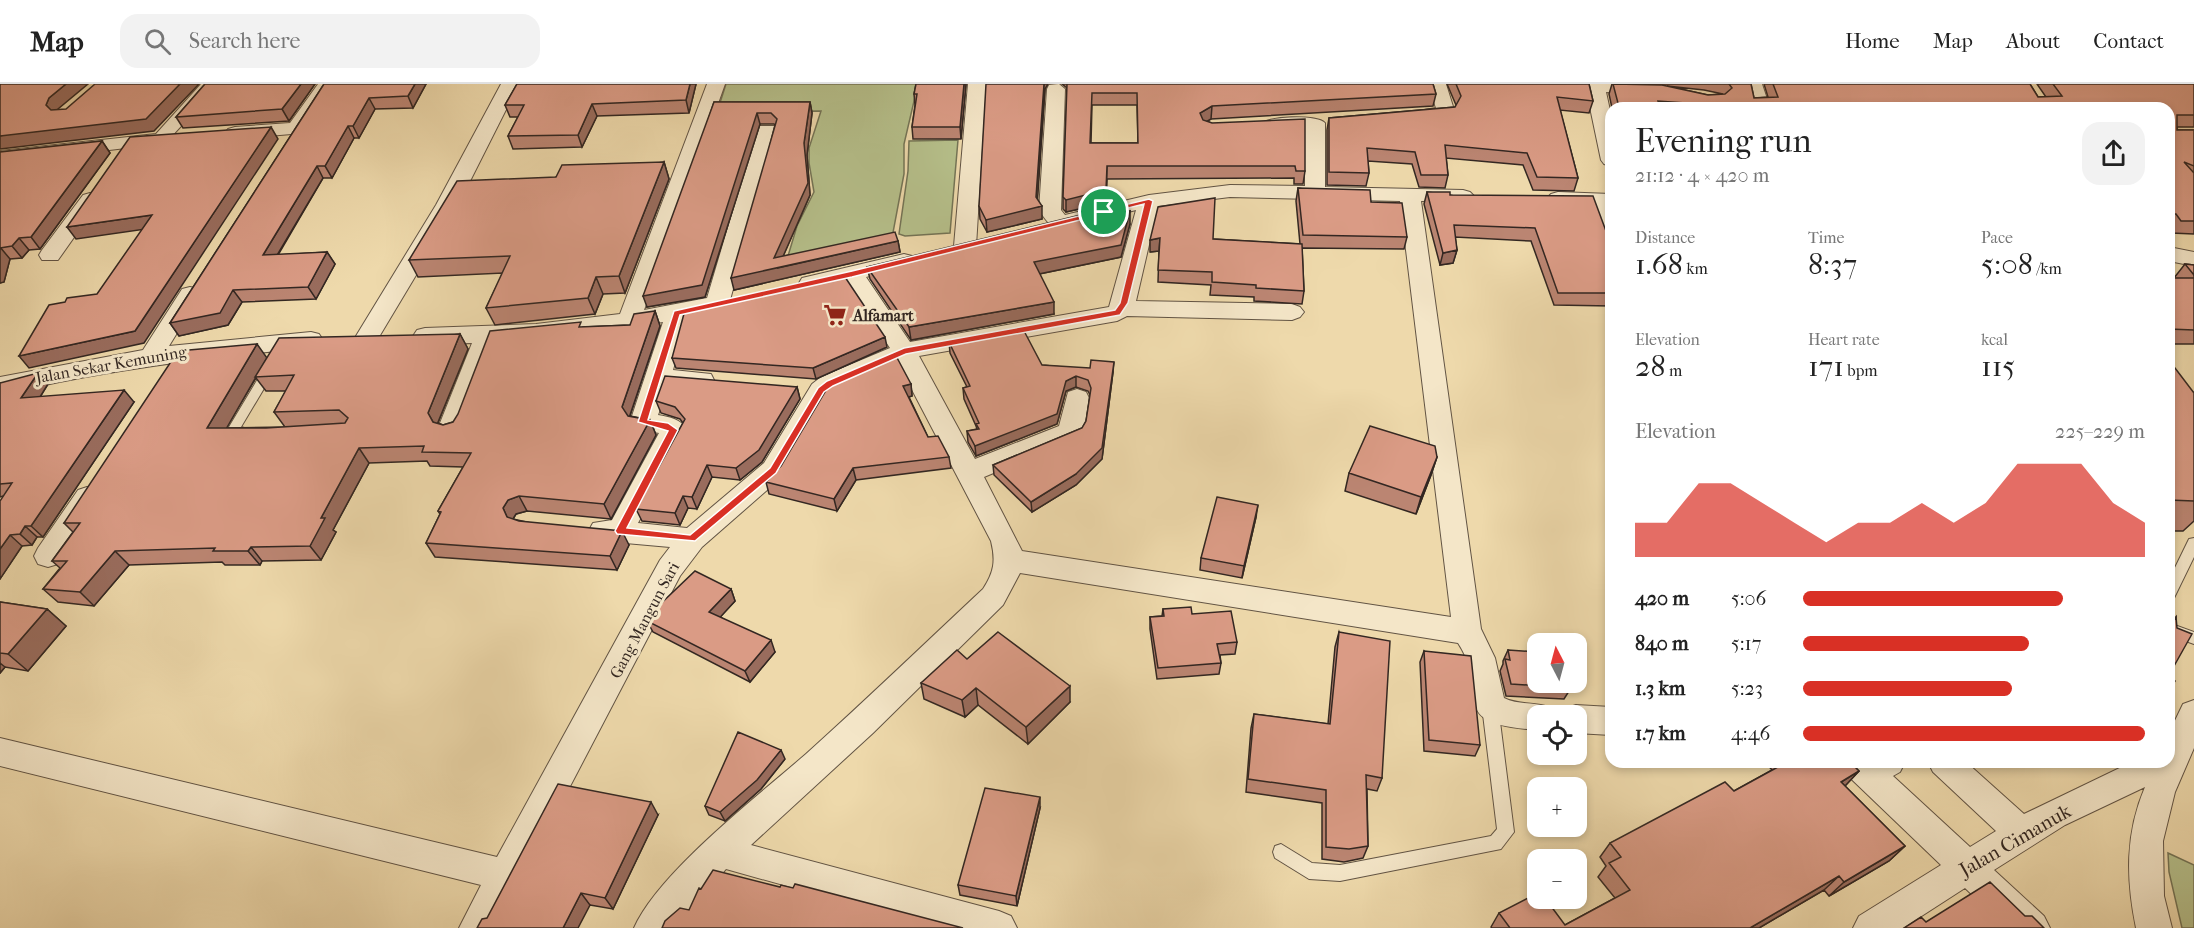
<!DOCTYPE html>
<html lang="en">
<head>
<meta charset="utf-8">
<style>
	body { margin:0; font-family:"IM FELL French Canon",serif; background:#f2f2f2; color:#222; height:100vh; display:flex; flex-direction:column; font-size:22px; white-space:nowrap }
	* { box-sizing:border-box; margin:0 }
	p { font-size:20px; color:#767676 }
	.icon { flex:none; width:33px; height:33px; fill:none; stroke:currentColor; stroke-width:2; stroke-linecap:round; stroke-linejoin:round }
	.map { position:relative; flex:1; overflow:hidden }
	.side { position:absolute; left:1605px; top:18px; width:570px; height:666px; display:flex; flex-direction:column; background:#fff; border-radius:18px; box-shadow:0 3px 9px #0003 }
	.side>* { flex:none }
	.needle { width:39px; rotate:354deg }
	.buttons { position:absolute; left:1527px; top:549px; display:grid; gap:12px }
	.buttons a { display:grid; place-items:center; width:60px; height:60px; border-radius:12px; background:#fff; box-shadow:0 3px 9px #0003; font-size:30px }
	.pin { position:absolute; display:grid; place-items:center; width:51px; height:51px; color:#fff; margin:-26px; border:3px solid #fff; border-radius:50%; box-shadow:0 2px 6px #0007 }
	.round { display:grid; place-items:center; flex:none; width:63px; height:63px; border-radius:18px; background:#f2f2f2 }
	.summary { display:flex; align-items:center; justify-content:space-between; height:102px; padding:0 30px }
	h1 { font-size:33px; font-weight:600; line-height:45px }
	.metrics { display:grid; grid-template-columns:repeat(3,1fr); gap:9px; height:102px; padding:6px 30px }
	.metrics div { display:grid; align-content:center }
	.metrics b { font-size:30px; font-weight:600 }
	.metrics small { font-size:16px; font-weight:400 }
	.metrics p { font-size:16px }
	.chart { height:168px; padding:12px 30px }
	.chart p { display:flex; justify-content:space-between }
	.chart svg { width:100%; height:108px; margin-top:6px; fill:#d93025; opacity:.7 }
	ul { padding:0 30px; list-style:none; font-size:20px }
	li { display:grid; grid-template-columns:96px 72px 1fr; align-items:center; height:45px }
	li i { height:15px; border-radius:8px; background:#d93025 }
	header { display:flex; align-items:center; gap:36px; box-sizing:border-box; height:84px; padding:0 30px; background:#fff; border-bottom:2px solid #e0e0e0 }
	header strong { font-size:28px }
	nav { display:flex; gap:33px; margin-inline-start:auto; font-size:21px }
	.search { width:420px; height:54px; background:#f2f2f2; display:flex; align-items:center; gap:15px; box-sizing:border-box; padding:0 21px; border-radius:18px; color:#767676; font-size:22px }
	.map>svg:first-child { display:block }
	.green { fill:#b6c08b; stroke:#747456; stroke-width:1.5 }
	.lines { fill:none; stroke-linecap:round; stroke-linejoin:round }
	.lane-casing { stroke:#625444; stroke-width:2 }
	.street-casing { stroke:#625444; stroke-width:2 }
	.lane { fill:#f4e6c8; fill-rule:evenodd }
	.street { fill:#f4e6c8; fill-rule:evenodd }
	.wall { fill:#bb8572; stroke:#332722; stroke-width:1.5; fill-rule:evenodd }
	.shaded-wall { fill:#996c5d; stroke:#332722; stroke-width:1.5 }
	.building { fill:#da9b85; stroke:#332722; stroke-width:1.5; fill-rule:evenodd }
	.route { fill:#d93025; stroke:#fff; stroke-width:1.5; fill-rule:evenodd }
	.labels { text-anchor:middle; stroke-width:6; stroke-linejoin:round; paint-order:stroke }
	.poi-label { font-size:16px; font-weight:bold; fill:#332722; stroke:#f4e6c8; text-anchor:start }
	.street-label { font-size:16px; fill:#332722; stroke:#f4e6c8 }
	.near-street-label { font-size:20px; fill:#332722; stroke:#f4e6c8 }
</style>
</head>
<body>
<header>
<strong>Map</strong>
<div class="search"><svg class="icon" aria-label="search" viewBox="0 0 24 24"><circle cx="10" cy="10" r="6"/><path d="M15 15l6 6"/></svg>Search here</div>
<nav><a>Home</a><a>Map</a><a>About</a><a>Contact</a></nav>
</header>
<div class="map">
<svg width="2194" height="844" viewBox="0 0 2194 844">
	<rect width="100%" height="100%" fill="#eed9ab"/>
	<filter id="stains"><feTurbulence type="fractalNoise" baseFrequency=".00333" numOctaves="4"/><feColorMatrix values="0 0 0 0 .2 0 0 0 0 .09 0 0 0 0 .02 0 0 0 .5 -.17"/></filter>
	<radialGradient id="worn" r=".72"><stop offset=".6" stop-color="#630" stop-opacity="0"/><stop offset="1" stop-color="#630" stop-opacity=".3"/></radialGradient>
	<path class="green" d="M726,0H918L904,60V90L892,154L785,182L797,142L814,108L809,79V64L821,27L717,28Z
		M958,56L950,149L905,152L899,150L908,87L909,57Z
		M2168,769L2194,781V844H2182L2169,788Z"/>
	<g class="lines">
		<g class="lane-casing">
			<path id="lane" d="M269,282L275,286L241,343L254,347L255,350L249,355L230,351L229,343L265,283Z
				M2194,454V473L2174,514L2169,516V496L2189,455Z
				M2169,539L2194,548V560L2169,551Z
				M1490,615L1495,617L1498,622L1514,748L1501,765L1340,797L1309,795L1275,774L1273,768L1275,762L1281,760L1312,779L1340,781L1491,752L1497,745L1482,622L1485,617Z"/>
		</g>
		<g class="street-casing">
			<path id="street" d="M201,0H220L170,54L168,59L0,79V67L156,50Z
				M318,0H337L303,49L235,55L228,53L225,49L228,45L235,43L290,39Z
				M501,0H519L458,121L376,258L368,260L360,258L356,252L436,121Z
				M707,0H725L644,226L707,214L757,46L760,42H774L777,46L730,216L732,219L725,225L687,233L673,286L711,290L714,296L711,302L702,304L668,302L658,331C670,333 681,335 687,346L638,439L687,444L764,379L812,300L821,293L890,264L846,198L810,206L802,204L799,199L802,194L904,170L912,172L915,177L912,182L866,193L910,258L1109,223L1136,126L1060,145C1050,143 1045,135 1039,126L1047,5L1049,1L1059,0L1065,5L1061,126L1065,131L1149,111L1230,101L1305,102V45L1269,47L1259,41C1265,32 1318,30 1325,39V103L1463,106L1470,108L1474,112L1470,116L1421,117L1481,545L1495,574L1504,614C1518,621 1534,618 1549,623L1553,632H1538V646C1442,640 1492,611 1458,559L1020,489L1003,521L873,649L751,761L999,827L1011,832L1017,844H937L726,785L674,844H634C658,789 759,711 806,670C866,616 924,560 983,505C994,488 996,477 991,457L898,279L839,305L830,312L782,393L702,463L680,492L496,844H459L481,801L0,682V654L497,773L660,476L670,463L603,457L593,453L589,446L593,439L612,436L659,349L634,344L630,338L663,238L573,252L497,258L464,344L460,350L451,353L442,350L438,344L472,259L425,260L417,258L413,252L417,246L425,244L536,240L620,230ZM1230,113L1400,117L1451,533L1022,467L984,393L1080,353L1084,347L1089,314L1086,308L1077,305L1068,308L1059,342L975,375L919,272L1117,237L1127,232L1292,236L1300,233L1304,228L1300,223L1292,220L1136,217L1158,122Z
				M968,0H986L976,162L973,167H957L954,162Z
				M1428,0H1446L1455,29C1447,39 1420,40 1408,37L1405,33L1408,29L1436,24Z
				M1577,0H1651L1657,5L1648,11L1606,8L1611,31V82L1604,80L1601,76L1587,9Z
				M1744,0H1762L1770,24H1750Z
				M1558,108L1611,110V161L1603,159L1590,122L1551,118L1547,114L1551,110Z
				M90,109L97,111L101,115L58,176H42L39,171L42,166L83,111Z
				M2169,163L2194,168V182L2169,177Z
				M190,203L198,205L201,210L169,262L311,248L319,250L323,256L319,262L311,264C206,273 103,286 0,311V293L143,266L182,205Z
				M87,403L96,406L100,413L96,420L58,480L48,483L38,480L34,472L38,464L78,406Z
				M2194,616V664L2175,708L2163,757L2164,812L2172,844H2136C2126,795 2125,750 2145,703L2065,741L1994,786L2044,832L2050,844H2007L1965,804L1903,844H1853L1859,832L1941,781L1844,688L1839,678H1905L1900,688L1893,692L1970,763L1996,747L1933,688L1928,678H1966L2024,730L2132,678H2169V649L2183,620Z
				M1576,621L1611,623V651L1576,649V632H1562L1565,625Z"/>
		</g>
		<use href="#lane" class="lane"/>
		<use href="#street" class="street"/>
	</g>
	<path class="wall" d="M205,0H315L289,37L183,44L176,33Z
		M324,0H426L413,24L375,25L359,54H354L332,94H323L278,171L327,168L335,180L316,215L242,218L228,241L179,252L170,239Z
		M517,0H696L689,29L597,32L582,63L513,65L508,52L518,33H510L505,21Z
		M916,0H966L961,55H913L912,43L915,21L914,10Z
		M1062,0H1433L1436,10L1433,22L1211,35L1207,37L1305,87L1303,100H1294V94L1107,95L1106,119L1066,128L1063,125V113L1067,4ZM1092,21H1137L1138,59H1091Z
		M1447,0H1589L1593,17L1589,29L1560,26L1578,94L1574,107L1533,106L1523,81L1446,74L1448,91L1445,104L1419,103L1412,80L1368,77L1369,89L1366,102L1327,101V46L1329,34L1455,23L1456,21Z
		M1612,0H1751L1754,14L1768,13L1764,0H2030L2038,13H2046L2037,0H2194V43H2177V46H2194V150L2171,149L2169,147V24H1612L1609,10ZM1667,2L1704,6L1723,10L1708,11Z
		M1045,5L1037,115L1042,135L987,148L980,135L979,122Z
		M714,18H810L812,29L807,71L810,111L783,172L898,157L900,168L734,206L775,41L774,40H760L705,213L647,223Z
		M102,57L110,69L40,165L29,166L22,174L10,175L4,198L0,199V68Z
		M664,78L669,95L625,209L603,210L595,230L495,241L486,224L503,189L418,193L409,176L556,93Z
		M1298,104L1371,118L1407,153L1404,165L1302,164L1304,207L1302,220L1254,217V213L1210,211L1211,201L1158,198L1159,167L1150,168L1213,155L1300,160L1296,117Z
		M1427,108L1450,111L1606,147L1611,154V222L1554,221L1531,157L1455,153L1457,166L1453,179L1440,181L1424,120Z
		M1105,131L1130,140L1121,173L1039,190L1054,230L911,256L870,195L867,183Z
		M2185,180L2194,181V260H2169V194H2174Z
		M655,227L660,242L630,332L650,336L656,351L611,435L527,427L516,430L513,435L629,461L617,486L435,473L426,459L440,430L438,427L463,383L430,382L427,377L369,379L333,446L336,448L321,476L262,477L260,481H225L222,478L129,481L94,522L58,518L43,505L60,484L52,477L73,448L64,439L267,274L460,250L468,265L438,339L443,341L453,338L583,243L630,241ZM256,294L266,307H286L274,328L285,343L226,344Z
		M949,258L1042,281L1113,288L1102,375L1076,401L1032,428L994,391L993,381L1082,344L1086,337L1090,311L1088,307L1076,303L1066,307L1057,340L976,372L968,358L967,347L977,345L976,342L964,315L963,304L967,303L950,269Z
		M887,263L816,295L676,284L672,274Z
		M2169,284L2194,309V437L2183,447H2169Z
		M0,299L48,300L40,313L134,318L43,453H37L32,461L22,462L0,495L3,412L0,413Z
		M911,300L912,312L909,313L928,353L949,373L951,384L856,396L837,427L769,410L766,398Z
		M797,303L800,315L762,378L740,396L712,393L697,425L688,424L680,441L642,437L636,425L683,339L680,335L661,329L656,317Z
		M1437,373L1431,391L1416,430L1345,407L1349,389Z
		M1256,433L1242,494L1200,486L1201,474Z
		M731,505L735,517L720,533L775,568L750,598L653,548L647,537Z
		M0,518L47,525L66,542L28,587L5,583L0,589Z
		M1163,525L1192,530L1237,558L1235,570L1220,571L1221,579L1219,590L1157,595L1150,545V533L1162,532Z
		M2176,533L2169,591V540Z
		M1339,548L1382,694L1377,707L1367,705L1368,762L1363,774L1344,778L1322,775V719L1246,708L1251,644L1254,630L1328,640L1335,563Z
		M1508,566L1571,604L1564,615L1506,612L1500,587L1503,580V577Z
		M1424,567L1480,661L1475,672L1424,667L1420,578Z
		M967,575L1070,618L1028,660L978,621L965,633L924,615L921,599Z
		M785,675L761,705L725,737L709,731L705,722Z
		M1765,678H1850L1859,687L1845,702L1905,762L1889,777L1829,812L1824,806L1759,844H1492L1491,843L1499,829L1565,841L1615,814L1598,793L1606,782L1600,773L1610,759L1734,707L1772,686Z
		M1040,724L1017,822L960,811L958,801Z
		M658,731L613,825L590,821L487,834Z"/>
	<path class="shaded-wall" d="M66,0H88L58,25L54,32L46,21L49,14Z
		M180,0H199L154,47L0,65V52Z
		M301,0H315L289,37L282,25Z
		M415,0H426L413,24L408,12Z
		M690,0H696L689,29L686,16Z
		M964,0H966L961,55L960,43Z
		M1044,0H1048L1045,5L1037,123L1042,122V135L987,148L986,136L1036,113Z
		M369,14L375,25L359,54L353,42Z
		M810,18L812,29L807,71L810,111L778,184L898,157L900,168L734,206L731,194L774,174L804,59Z
		M592,20L597,32L582,63L578,51Z
		M1212,22L1211,35L1199,42L1200,29Z
		M757,29L760,40L705,213L647,223L643,212Z
		M348,42L354,54L332,94L325,82Z
		M271,43L278,55L144,259L29,284L19,272L135,247Z
		M102,57L110,69L40,165L31,153Z
		M664,78L669,95L625,209L619,192Z
		M317,82L323,94L270,183L263,171Z
		M1107,82L1106,119L1066,128V116Z
		M1130,127V140L1121,173L1034,191V178Z
		M152,131L160,143L76,155L67,143Z
		M19,154L29,166L22,174L12,162Z
		M1160,154L1159,167L1150,168V156Z
		M0,163L10,175L4,198L0,199Z
		M1457,166L1453,179L1440,181L1443,169Z
		M327,168L335,180L316,215L308,203Z
		M596,193L603,210L595,230L588,214Z
		M233,206L242,218L228,241L179,252L170,239Z
		M1054,218V230L911,256L909,243Z
		M655,227L660,242L628,337L622,323Z
		M460,250L468,265L436,343L428,329Z
		M885,253L887,263L816,295L813,284Z
		M257,260L267,274L218,359L207,344Z
		M1114,278L1113,288L1102,375L1076,401L1032,428L1031,418L1076,390Z
		M38,289L48,300L32,326L21,314Z
		M1076,292V303L1066,307L1057,340L976,372L975,362L1066,297Z
		M911,300L912,312L905,314L903,302Z
		M797,303L800,315L762,378L740,396L736,384Z
		M124,306L134,318L43,453L31,442Z
		M650,336L656,351L611,435L604,420Z
		M359,364L369,379L333,446L336,448L321,476L310,462L321,434Z
		M1437,373L1431,391L1416,430L1421,413Z
		M707,381L712,393L697,425L692,413Z
		M853,384L856,396L837,427L834,415Z
		M519,412L527,427L516,430L511,438L507,433L503,424L508,416Z
		M683,412L688,424L680,441L675,429Z
		M1258,421L1256,433L1242,494L1244,482Z
		M25,442L37,453L32,461L20,450Z
		M622,447L629,461L617,486L610,472Z
		M10,451L22,462L0,495V465Z
		M251,463L262,477L260,481L248,467Z
		M115,467L129,481L94,522L80,508Z
		M731,505L735,517L714,540L709,528Z
		M47,525L66,542L28,587L8,570Z
		M771,556L775,568L750,598L745,587Z
		M0,579L5,583L0,589Z
		M1070,602V618L1028,660L1026,643Z
		M976,604L978,621L965,633L962,616Z
		M781,666L785,675L761,705L725,737L720,728Z
		M1859,687L1845,702L1841,698Z
		M1040,713V724L1017,822L1016,812Z
		M651,718L658,731L613,825L605,814Z
		M1905,762L1889,777L1829,812L1844,798Z
		M1839,792L1824,806L1759,844H1750Z
		M581,809L590,821L578,844H563Z"/>
	<path class="building" d="M0,0H66L49,14L46,21L51,26L66,25L95,0H180L146,35L0,52Z
		M205,0H301L282,25L176,33Z
		M324,0H415L408,12L369,14L353,42H348L325,82H317L263,171L327,168L308,203L233,206L220,229L170,239Z
		M517,0H690L686,16L592,20L578,51L508,52L524,21H505Z
		M916,0H964L960,43H912L917,10H914Z
		M986,0H1044L1036,113L1042,122L986,136L979,122Z
		M1067,0H1433L1436,10L1212,22L1200,29L1203,36L1212,39L1305,35V87H1296L1295,82H1107L1106,106L1066,116L1063,113ZM1092,9H1137L1138,59H1090Z
		M1456,0H1589L1593,17L1557,13L1578,94L1537,93L1527,69L1445,61L1448,91H1421L1415,68L1367,64L1369,89L1329,88V34L1455,23L1461,12Z
		M1613,0L1662,1L1708,11L1725,10L1732,4L1729,0H1751L1754,14L1778,13L1773,0H2030L2038,13L2062,12L2053,0H2194V31H2177V46H2194V82L2184,78L2194,89V137H2181L2176,130H2169V24H1717L1715,21L1658,17L1660,24H1618V19Z
		M714,18H810L804,59L808,99L774,174L895,148L898,157L731,194L777,35L771,29H757L702,201L643,212Z
		M271,43L135,247L19,272L49,221L65,218L67,214L97,210L152,131L67,143L130,53Z
		M102,57L31,153L19,154L12,162L0,164V68Z
		M664,78L619,192L596,193L588,214L486,224L510,172L409,176L457,97L556,93L562,81Z
		M1298,104L1370,106L1371,118L1402,119L1407,153L1303,151Z
		M1427,108H1450V111L1593,112L1606,147L1609,149L1611,154V174H1610L1611,209H1558L1535,144L1454,141L1457,166L1443,169Z
		M1215,114L1213,155L1302,160L1304,207L1256,204V201L1212,198V188L1158,186L1160,154L1150,156L1158,123Z
		M1105,125V131L1130,127L1121,161L1034,178L1054,218L909,243L867,183Z
		M2185,180L2194,181V191Z
		M843,190L885,253L813,284L672,274L685,226Z
		M2169,194H2194V246L2169,245Z
		M655,227L622,323L628,332L650,336L604,420L519,412L508,416L503,424L507,433L519,437L622,447L610,472L426,459L441,428L438,427L471,369L422,368L424,362L359,364L321,434H325L310,462L251,463L248,467H213L215,464L115,467L80,508L43,505L67,477H52L80,439H64L178,267L257,260L207,344H266L345,339L348,334L339,326L274,328L294,291L255,293L279,254L460,250L428,329L433,338L443,341L453,338L458,330L490,247L581,238L579,243L630,241L634,230Z
		M1023,245L1042,281L1090,284L1091,276L1114,278L1102,364L1076,390L1031,418L993,381L1082,344L1086,337L1091,304L1088,296L1076,292L1066,297L1057,330L975,362L967,347L979,345L976,340L979,339L963,304L970,302L949,258Z
		M895,270L911,300L903,302L928,353L938,352L949,373L853,384L834,415L766,398L781,382L829,301L838,295Z
		M2169,284H2175L2194,309V417L2169,416Z
		M38,289L21,314L124,306L31,442H25L20,450L10,451L0,465V417L12,399L0,400V299Z
		M665,292L797,303L759,366L736,384L707,381L692,413L683,412L675,429L636,425L685,335L675,323L656,317Z
		M1370,342L1435,362L1437,373L1421,413L1349,389Z
		M1217,413L1258,421L1244,482L1201,474Z
		M695,487L731,505L709,528L771,556L745,587L647,537L651,529Z
		M0,518L47,525L8,570L0,569Z
		M1191,523L1192,530L1231,527L1237,558L1217,560L1221,579L1158,584L1150,533L1164,532L1163,525Z
		M2176,533L2177,544L2192,550L2169,591V546Z
		M998,548L1070,602L1026,643L976,604L962,616L921,599L957,566L967,575Z
		M1339,548L1390,557L1382,694L1366,691L1368,762L1349,765L1326,763V706L1248,695L1254,630L1330,640Z
		M1508,566L1538,568V598H1569L1571,604L1511,600L1505,575L1510,576Z
		M1424,567L1471,572L1480,661L1429,656Z
		M2169,594L2175,597L2169,607Z
		M738,648L781,666L757,696L720,728L705,722Z
		M1787,678H1850L1859,687L1841,698L1905,762L1844,798L1839,792L1750,844H1510L1499,829L1538,809V814H1545L1565,841L1630,806L1609,779L1621,773L1610,759L1725,698L1734,707Z
		M558,700L651,718L605,814L581,809L563,844H477L482,835L487,834Z
		M985,704L1040,713L1016,812L958,801Z
		M713,786L780,803L781,801L793,804L795,800L963,844H662L665,837L680,824L689,826L699,804L701,805Z
		M1990,798L2025,832H2032L2044,844H1904L1921,833L1926,838Z"/>
	<path class="route" d="M1149,115L1153,117L1128,219L1120,231L906,270L833,302L824,308L776,389L695,457L617,450L615,447L668,347L638,338L674,227L852,187ZM1144,120L1120,219L1115,226L904,264L827,297L818,304L770,384L690,451L627,444L678,346L668,339L648,336L680,231L852,193Z"/>
	<defs>
		<g id="supermarket-bare" transform="scale(1.8)"><path d="M-6-5.5h2.5l.6 2H6L4.5 2H-2.5L-4.4-4H-6ZM-1.5 3.2a1.3 1.3 0 1 0 .1 0ZM3 3.2a1.3 1.3 0 1 0 .1 0Z" fill="#8f2418" stroke="#f4e6c8" stroke-width="2.5" paint-order="stroke"/></g>
	</defs>
	<g fill-rule="evenodd">
		<use href="#supermarket-bare" x="835" y="231"/>
	</g>
	<g class="labels">
		<g class="poi-label">
			<text x="853" y="237">Alfamart</text>
		</g>
		<g class="street-label">
			<text transform="translate(111 280) rotate(-10)" y="6">Jalan Sekar Kemuning</text>
			<text transform="translate(644 536) rotate(-62)" y="6">Gang Mangun Sari</text>
		</g>
		<g class="near-street-label">
			<text transform="translate(2015 756) rotate(-30)" y="7">Jalan Cimanuk</text>
		</g>
	</g>
	<rect width="100%" height="100%" filter="url(#stains)"/>
	<rect width="100%" height="100%" fill="url(#worn)"/>
</svg>
<div class="buttons">
<a><svg class="needle" viewBox="-14 -14 28 28"><path d="M0-13l5 13h-10z" fill="#e53935"/><path d="M0 13l5-13h-10z" fill="#767676"/></svg></a>
<a><svg class="icon" aria-label="locate" viewBox="0 0 24 24"><circle cx="12" cy="12" r="6"/><path d="M12 2v4M12 18v4M2 12h4M18 12h4"/></svg></a>
<a>+</a>
<a>−</a>
</div>
<div class="pin" style="left:1104px;top:128px;background:#1e9e55"><svg class="icon" aria-label="arrive" viewBox="0 0 24 24"><path d="M6 21V4h12l-3 4 3 4H6"/></svg></div>
<section class="side">
<div class="summary"><div><h1>Evening run</h1><p>21:12 · 4 × 420 m</p></div><a class="round"><svg class="icon" aria-label="share" viewBox="0 0 24 24"><path d="M12 15V3M7 8l5-5 5 5M5 13v7h14v-7"/></svg></a></div>
<div class="metrics">
<div><p>Distance</p><b>1.68<small> km</small></b></div>
<div><p>Time</p><b>8:37</b></div>
<div><p>Pace</p><b>5:08<small> /km</small></b></div>
</div>
<div class="metrics">
<div><p>Elevation</p><b>28<small> m</small></b></div>
<div><p>Heart rate</p><b>171<small> bpm</small></b></div>
<div><p>kcal</p><b>115</b></div>
</div>
<div class="chart"><p><span>Elevation</span>225–229 m</p>
<svg viewBox="0 0 160 44" preserveAspectRatio="none"><path d="M0 44V30L10 30L20 14L30 14L40 22L50 30L60 38L70 30L80 30L90 22L100 30L110 22L120 6L130 6L140 6L150 22L160 30V44z"/></svg>
</div>
<ul>
<li><b>420 m</b>5:06<i style="width:76%"></i></li>
<li><b>840 m</b>5:17<i style="width:66%"></i></li>
<li><b>1.3 km</b>5:23<i style="width:61%"></i></li>
<li><b>1.7 km</b>4:46<i style="width:100%"></i></li>
</ul>
</section>
</div>
</body>
</html>
